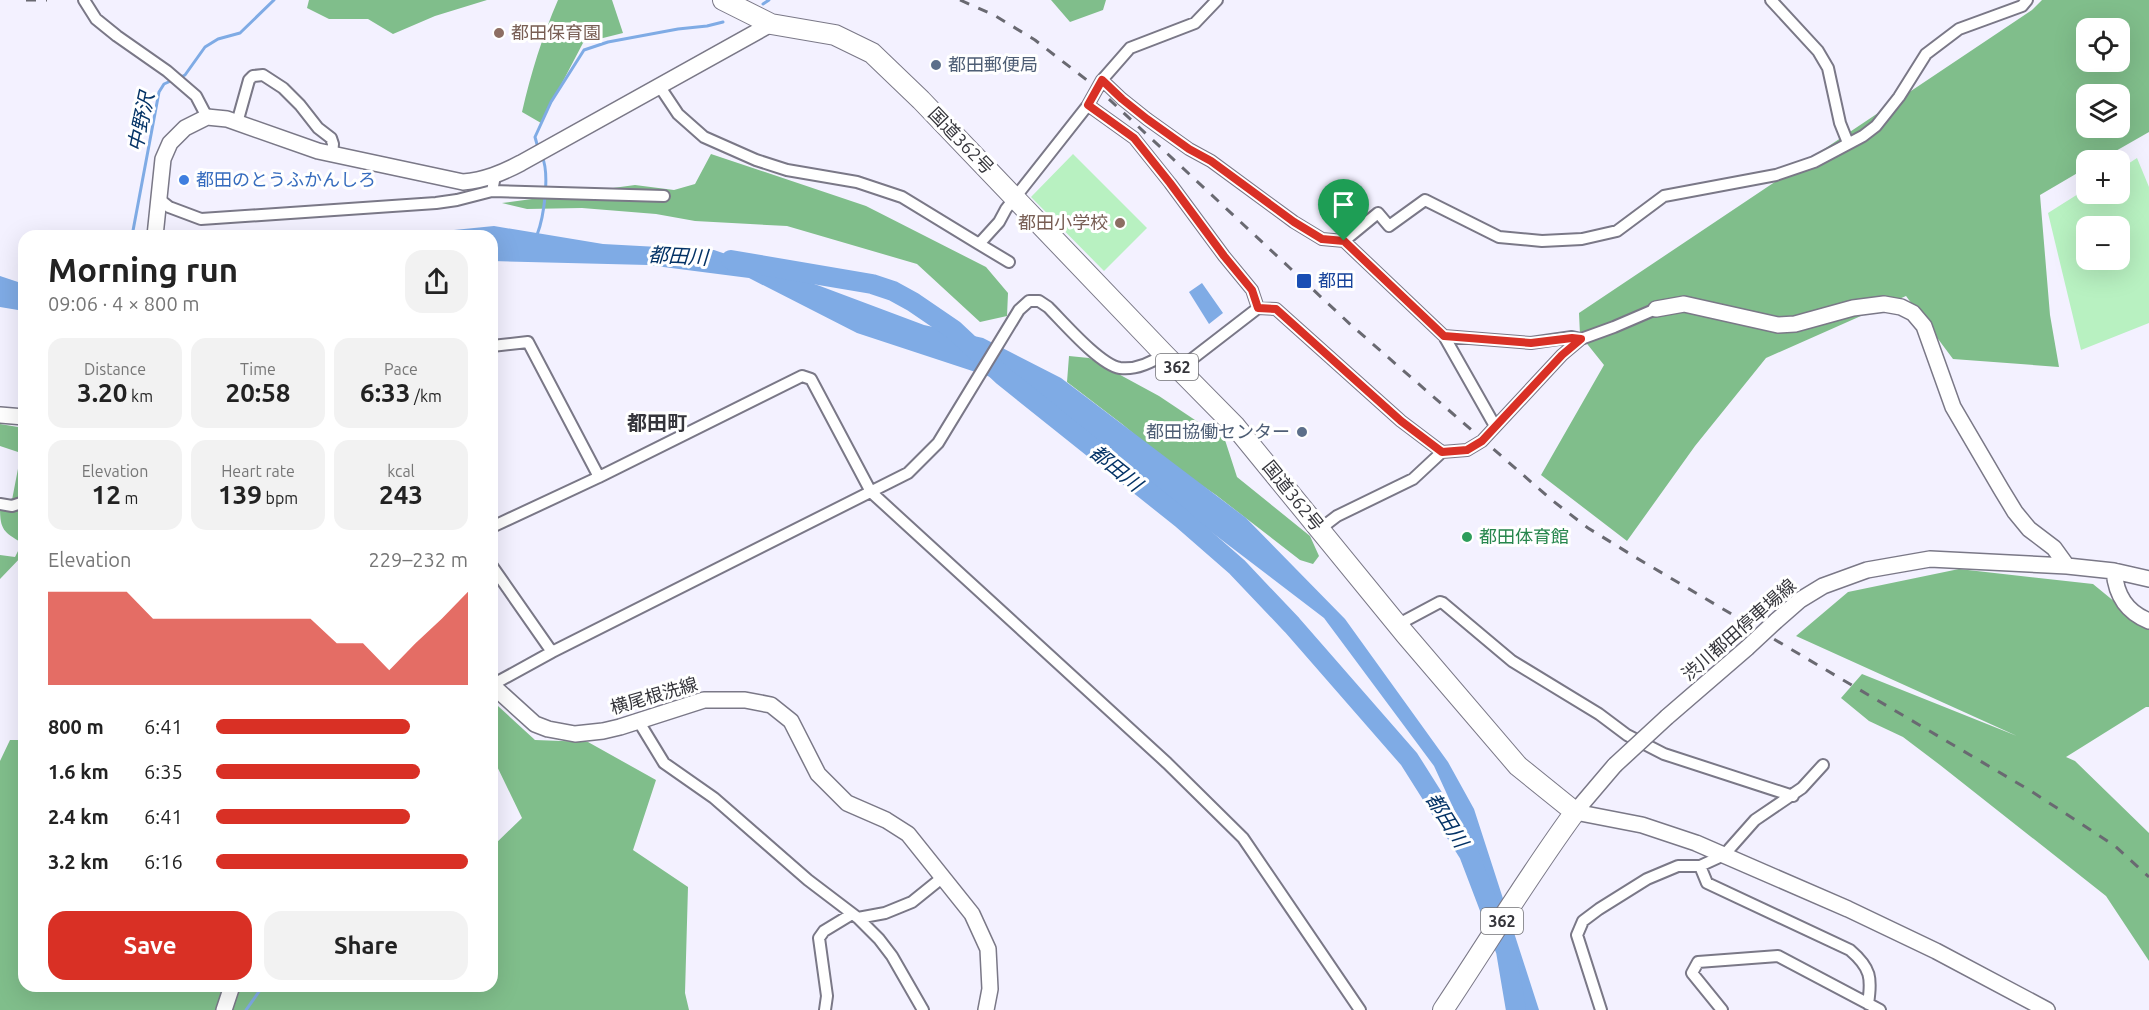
<!DOCTYPE html>
<html lang="en">
<head>
<meta charset="utf-8">
<style>
	body { margin:0; font-family:Ubuntu,"Noto Sans JP",sans-serif; background:#f2f2f2; color:#222; height:100vh; display:flex; flex-direction:column; font-size:22px; white-space:nowrap }
	* { box-sizing:border-box; margin:0 }
	p { font-size:20px; color:#767676 }
	.icon { flex:none; width:33px; height:33px; fill:none; stroke:currentColor; stroke-width:2; stroke-linecap:round; stroke-linejoin:round }
	.map { position:relative; flex:1; overflow:hidden }
	.details { position:absolute; left:18px; top:230px; width:480px; height:762px; display:flex; flex-direction:column; background:#fff; border-radius:18px; box-shadow:0 6px 24px #0002 }
	.details>* { flex:none }
	.tools { position:absolute; left:2076px; top:18px; display:grid; gap:12px }
	.tools a { display:grid; place-items:center; width:54px; height:54px; border-radius:12px; background:#fff; box-shadow:0 6px 24px #0002; font-size:30px }
	.pin { position:absolute; display:grid; place-items:center; width:51px; height:51px; color:#fff; margin:-62px -26px; border-radius:50% 50% 50% 0; rotate:-45deg; box-shadow:0 0 6px #0007 }
	.pin .icon { rotate:45deg }
	.round { display:grid; place-items:center; flex:none; width:63px; height:63px; border-radius:18px; background:#f2f2f2 }
	.headline { display:flex; align-items:center; justify-content:space-between; height:102px; padding:0 30px }
	h1 { font-size:33px; font-weight:600; line-height:45px }
	.stats { display:grid; grid-template-columns:repeat(3,1fr); gap:9px; height:102px; padding:6px 30px }
	.stats div { display:grid; align-content:center; border-radius:15px; background:#f2f2f2; text-align:center }
	.stats b { font-size:26px; font-weight:600 }
	.stats small { font-size:16px; font-weight:400 }
	.stats p { font-size:16px }
	.chart { height:168px; padding:12px 30px }
	.chart p { display:flex; justify-content:space-between }
	.chart svg { width:100%; height:108px; margin-top:6px; fill:#d93025; opacity:.7 }
	.action { display:flex; gap:12px; margin-top:auto; padding:12px 30px }
	.action a { flex:1; height:69px; border-radius:18px; background:#d93025; color:#fff; font-size:24px; font-weight:600; line-height:69px; text-align:center }
	.action a+a { background:#f2f2f2; color:#222 }
	ul { padding:0 30px; list-style:none; font-size:20px }
	li { display:grid; grid-template-columns:96px 72px 1fr; align-items:center; height:45px }
	li i { height:15px; border-radius:8px; background:#d93025 }
	.map>svg:first-child { display:block }
	.green { fill:#b8f1c1; fill-rule:evenodd }
	.forest { fill:#80be8b; fill-rule:evenodd }
	.water { fill:#7fabe5 }
	.lines { fill:none; stroke-linecap:round; stroke-linejoin:round }
	.stream { stroke:#7fabe5; stroke-width:3 }
	.river { stroke:#7fabe5; stroke-width:20 }
	.street-casing { stroke:#7a7887; stroke-width:14 }
	.secondary-casing { stroke:#7a7887; stroke-width:18 }
	.highway-casing { stroke:#7a7887; stroke-width:22 }
	.street { stroke:#fff; stroke-width:10 }
	.secondary { stroke:#fff; stroke-width:15 }
	.highway { stroke:#fff; stroke-width:20 }
	.rail { stroke:#696971; stroke-width:3; stroke-dasharray:10 10; stroke-linecap:butt }
	.secondary-bridge-casing { stroke:#7a7887; stroke-width:18; stroke-linecap:butt }
	.secondary-bridge { stroke:#fff; stroke-width:15 }
	.route-casing { stroke:#fff; stroke-width:12 }
	.route { stroke:#d93025; stroke-width:8 }
	.education-dot { fill:#8d6e63; stroke:#fff; stroke-width:2 }
	.service-dot { fill:#5c6f8a; stroke:#fff; stroke-width:2 }
	.shop-dot { fill:#3f7fe0; stroke:#fff; stroke-width:2 }
	.transit-dot { fill:#1a4fb4; stroke:#fff; stroke-width:2 }
	.leisure-dot { fill:#2e9e5b; stroke:#fff; stroke-width:2 }
	.labels { text-anchor:middle; stroke-width:6; stroke-linejoin:round; paint-order:stroke }
	.shield { fill:#fff; stroke:#727276; stroke-width:1.5 }
	.shield-label { font-size:16px; font-weight:bold; fill:#35353b }
	.education-label { font-size:18px; fill:#785e54; stroke:#fff; text-anchor:start }
	.service-label { font-size:18px; fill:#4e5e75; stroke:#fff; text-anchor:start }
	.street-label { font-size:18px; fill:#35353b; stroke:#fff }
	.shop-label { font-size:18px; fill:#366cbe; stroke:#fff; text-anchor:start }
	.transit-label { font-size:18px; fill:#164399; stroke:#fff; text-anchor:start }
	.leisure-label { font-size:18px; fill:#27864d; stroke:#fff; text-anchor:start }
	.water-label { font-size:20px; font-style:italic; fill:#043366; stroke:#fff }
	.neighbourhood-label { font-size:20px; font-weight:bold; fill:#35353b; stroke:#fff }
</style>
</head>
<body>
<div class="map">
<svg width="2149" height="1010" viewBox="0 0 2149 1010">
	<rect width="100%" height="100%" fill="#f3f1ff"/>
	<path class="green" d="M1073,154L1147,228L1104,271L1031,197Z
		M2137,158L2149,187V323L2081,350L2048,213L2086,189V194H2120V169ZM2086,226H2120V260H2086Z"/>
	<path class="forest" d="M309,0H487L435,16L393,34L368,19H329L307,8Z
		M558,0H612L623,33L583,43L541,123L522,112C531,73 542,37 558,0Z
		M1051,0H1106L1103,10L1070,22Z
		M2042,0H2149V132L2100,160H2086V168L2040,195L2050,315L2059,367L1953,359L1906,296L1766,358L1695,446L1627,541L1541,475L1604,365L1580,335L1579,313L2032,10ZM2086,28H2120V62H2086ZM2086,94H2120V128H2086Z
		M711,154L866,206L986,267L1008,293L1007,316L980,322L917,264L787,226L695,221L656,214L582,208L527,209L502,203L635,185L674,190L695,184Z
		M1069,356L1089,358L1159,396L1225,440L1237,477L1310,536L1319,556L1313,564L1300,560L1216,495L1170,464L1122,424L1067,382Z
		M0,424L24,428V554L0,579V555L15,557L22,543C4,532 0,530 0,508L12,500L21,453L0,446Z
		M1959,569L2093,584L2149,630V707H2146L2066,757L2075,761L2149,833V961L2106,896L1940,765L1903,737L1869,721L1841,698L1862,674L2017,736L1796,636L1848,592Z
		M498,706L535,740L588,742L656,780L633,850L688,887L685,993L689,1010H0V761L10,740H24V986H492V847L522,818L492,756V710Z"/>
	<path class="water" d="M494,226L603,244L714,250L820,286L924,325L983,338L1061,378L1246,518L1345,619L1448,762L1474,809L1539,1010H1525L1492,892L1434,766L1324,618L1151,486L1036,392L857,333L749,278L648,265L492,261V236H394Z
		M0,276L24,284V311L0,307Z
		M1202,283L1223,313L1209,324L1189,292Z"/>
	<g class="lines">
		<path class="stream" d="M763,4L769,0
			M179,78L185,75L205,47L218,39L240,33L274,0
			M538,148L535,137L551,102L584,50L608,42L678,29L707,26L723,22
			M537,235C544,217 550,174 542,156
			M132,236L159,92L164,84L173,80
			M246,1010L263,986"/>
		<path class="river" d="M731,260L872,284L893,291L913,302L954,330L1003,376L1182,519L1237,567L1292,625L1409,759L1469,854L1506,951L1516,1010"/>
		<g class="street-casing">
			<path id="street" d="M84,0L96,19L117,36L167,71L196,96L207,117
				M1771,0L1818,51L1828,68L1840,123L1848,143
				M1102,80L1122,99L1147,119L1189,149L1211,161L1294,222L1322,239L1344,241L1444,336L1531,343L1572,337L1581,339
				M660,87L678,114L704,137L756,160L787,170L857,182L902,197L979,244L999,222L1006,209L1088,105L1102,80L1130,48L1195,23L1217,0
				M1088,105L1134,138L1170,183L1224,256L1252,290L1258,308
				M237,123L249,80L253,76L263,75L283,88L300,105L318,128L331,138L333,144L332,154
				M492,191L664,196
				M159,199L169,207L201,219L436,203L457,200L492,191L495,176
				M1344,241L1378,213L1389,226L1425,200L1499,237L1542,241L1582,239L1617,231L1664,196L1776,175L1814,162L1863,136L1876,126L1899,97L1926,54L1959,29L2022,6L2027,0
				M979,244L1009,262
				M1444,336L1495,426
				M492,346L528,342L599,477
				M1179,369L1258,308L1276,309L1401,421L1442,452
				M0,504L12,506L24,502
				M492,527L599,477L802,376L811,379L871,492L1167,763L1243,838L1360,1010
				M1320,529L1337,516L1413,479L1442,452L1467,450L1482,441L1562,355L1581,339L1614,327L1656,309
				M492,566L552,652
				M1397,625L1440,602L1443,603L1512,661L1599,714L1627,735L1664,754L1793,796
				M492,685L552,652L908,473L938,443L1019,310L1029,301H1039L1048,307C1063,322 1100,365 1120,368C1136,370 1151,363 1164,354
				M639,722L664,763L714,798L808,880L858,918L879,939L892,956L923,1010
				M1700,866L1707,883L1850,950C1871,968 1872,978 1868,1004
				M858,918L885,913L912,902L943,877
				M825,1010L827,996L819,938L824,931L852,914
				M1601,1010L1577,935L1583,921L1599,909L1647,879L1678,866H1700L1724,855L1755,820L1802,788L1823,765
				M1722,1010L1692,973L1698,962L1778,956L1880,1010"/>
		</g>
		<g class="secondary-casing">
			<path id="secondary" d="M155,236L163,159L170,143L185,128L207,117L227,119L318,151L463,182C485,180 502,173 521,163L771,24
				M1656,309L1684,304L1778,325L1795,324L1853,308L1884,304L1901,307L1913,313L1924,326L1953,407L2001,489L2015,512L2029,529L2054,548L2067,566
				M0,415L24,417
				M2114,571C2116,595 2126,612 2149,621
				M1776,621L1800,600L1823,586L1867,570L1930,559L2067,566L2114,571L2149,579
				M492,685L535,724L548,729L575,734L603,731L620,727L704,700H745L771,705L791,721L818,774L847,803L886,820L908,834L972,914L988,949L990,989L986,1010
				M1667,717L1747,648
				M1615,765L1575,812L1642,825L1696,843L1848,909L1936,951L2047,1010
				M224,1010L232,986"/>
		</g>
		<g class="highway-casing">
			<path id="highway" d="M723,0L771,24L835,35L872,53L921,100L1164,354L1235,426L1405,634L1518,766L1575,812C1528,876 1487,944 1443,1010"/>
		</g>
		<use href="#street" class="street"/>
		<use href="#secondary" class="secondary"/>
		<use href="#highway" class="highway"/>
		<path class="rail" d="M26,0H47
			M960,0L994,15L1035,40L1097,88L1351,325L1553,501L1588,528L1635,557L2031,791L2115,846L2149,877"/>
		<g class="secondary-bridge-casing">
			<path id="secondary-bridge" d="M1747,648L1776,621
				M1615,765L1667,717"/>
		</g>
		<use href="#secondary-bridge" class="secondary-bridge"/>
	</g>
	<g class="lines">
		<g class="route-casing">
			<path id="route" d="M1102,80L1122,99L1147,119L1189,149L1211,161L1294,222L1322,239L1344,241L1444,336L1531,343L1572,338L1581,339L1562,355L1482,441L1467,450L1442,452L1401,421L1276,309L1258,308L1252,290L1224,256L1170,183L1134,138L1088,105Z"/>
		</g>
		<use href="#route" class="route"/>
	</g>
	<g class="education-dot">
		<circle cx="499" cy="33" r="6"/>
		<circle cx="1120" cy="223" r="6"/>
	</g>
	<g class="service-dot">
		<circle cx="936" cy="65" r="6"/>
		<circle cx="1302" cy="432" r="6"/>
	</g>
	<circle class="shop-dot" cx="184" cy="180" r="6"/>
	<rect class="transit-dot" x="1296" y="273" width="16" height="16" rx="3"/>
	<circle class="leisure-dot" cx="1467" cy="537" r="6"/>
	<g class="labels">
		<g class="shield">
			<rect x="1156" y="354" width="42" height="26" rx="4.5"/>
			<rect x="1481" y="908" width="42" height="26" rx="4.5"/>
		</g>
		<g class="shield-label">
			<text x="1177" y="373">362</text>
			<text x="1502" y="927">362</text>
		</g>
		<g class="education-label">
			<text x="511" y="39">都田保育園</text>
			<text x="1108" y="229" text-anchor="end">都田小学校</text>
		</g>
		<g class="service-label">
			<text x="948" y="71">都田郵便局</text>
			<text x="1290" y="438" text-anchor="end">都田協働センター</text>
		</g>
		<g class="street-label">
			<text transform="translate(961 141) rotate(46)" y="6">国道362号</text>
			<text transform="translate(1293 496) rotate(51)" y="6">国道362号</text>
			<text transform="translate(1739 630) rotate(-41)" y="6">渋川都田停車場線</text>
			<text transform="translate(654 696) rotate(-16)" y="6">横尾根洗線</text>
		</g>
		<g class="shop-label">
			<text x="196" y="186">都田のとうふかんしろ</text>
		</g>
		<g class="transit-label">
			<text x="1318" y="287">都田</text>
		</g>
		<g class="leisure-label">
			<text x="1479" y="543">都田体育館</text>
		</g>
		<g class="water-label">
			<text transform="translate(141 122) rotate(-78)" y="7">中野沢</text>
			<text transform="translate(678 256) rotate(3)" y="7">都田川</text>
			<text transform="translate(1116 468) rotate(39)" y="7">都田川</text>
			<text transform="translate(1447 820) rotate(58)" y="7">都田川</text>
		</g>
		<g class="neighbourhood-label">
			<text x="657" y="430">都田町</text>
		</g>
	</g>
</svg>
<div class="tools">
<a><svg class="icon" aria-label="locate" viewBox="0 0 24 24"><circle cx="12" cy="12" r="6"/><path d="M12 2v4M12 18v4M2 12h4M18 12h4"/></svg></a>
<a><svg class="icon" aria-label="layers" viewBox="0 0 24 24"><path d="M12 4l9 5-9 5-9-5zM3 14l9 5 9-5"/></svg></a>
<a>+</a>
<a>−</a>
</div>
<div class="pin" style="left:1344px;top:241px;background:#1e9e55"><svg class="icon" aria-label="arrive" viewBox="0 0 24 24"><path d="M6 21V4h12l-3 4 3 4H6"/></svg></div>
<section class="details">
<div class="headline"><div><h1>Morning run</h1><p>09:06 · 4 × 800 m</p></div><a class="round"><svg class="icon" aria-label="share" viewBox="0 0 24 24"><path d="M12 15V3M7 8l5-5 5 5M5 13v7h14v-7"/></svg></a></div>
<div class="stats">
<div><p>Distance</p><b>3.20<small> km</small></b></div>
<div><p>Time</p><b>20:58</b></div>
<div><p>Pace</p><b>6:33<small> /km</small></b></div>
</div>
<div class="stats">
<div><p>Elevation</p><b>12<small> m</small></b></div>
<div><p>Heart rate</p><b>139<small> bpm</small></b></div>
<div><p>kcal</p><b>243</b></div>
</div>
<div class="chart"><p><span>Elevation</span>229–232 m</p>
<svg viewBox="0 0 160 44" preserveAspectRatio="none"><path d="M0 44V6L10 6L20 6L30 6L40 17L50 17L60 17L70 17L80 17L90 17L100 17L110 27L120 27L130 38L140 27L150 17L160 6V44z"/></svg>
</div>
<ul>
<li><b>800 m</b>6:41<i style="width:77%"></i></li>
<li><b>1.6 km</b>6:35<i style="width:81%"></i></li>
<li><b>2.4 km</b>6:41<i style="width:77%"></i></li>
<li><b>3.2 km</b>6:16<i style="width:100%"></i></li>
</ul>
<div class="action"><a>Save</a><a>Share</a></div>
</section>
</div>
</body>
</html>
